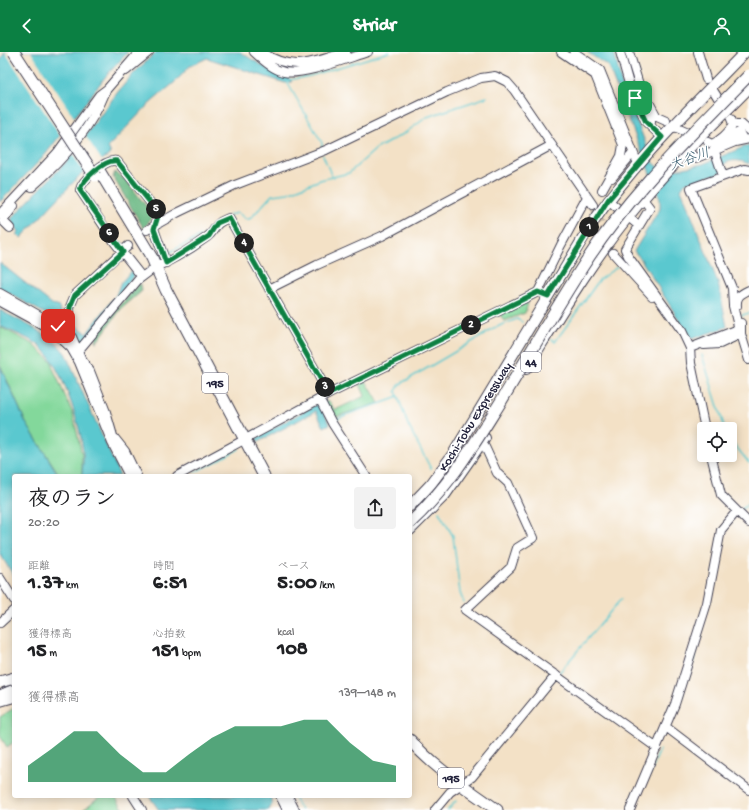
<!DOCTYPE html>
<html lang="ja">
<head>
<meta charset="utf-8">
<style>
	body { margin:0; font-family:"Gochi Hand","Klee One",sans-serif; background:#f2f2f2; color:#202124; height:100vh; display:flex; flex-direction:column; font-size:15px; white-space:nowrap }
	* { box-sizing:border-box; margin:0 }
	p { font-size:13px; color:#757577 }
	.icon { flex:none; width:22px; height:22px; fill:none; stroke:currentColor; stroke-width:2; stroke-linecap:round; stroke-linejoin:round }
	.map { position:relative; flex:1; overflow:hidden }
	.drawer { position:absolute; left:12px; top:422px; width:400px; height:324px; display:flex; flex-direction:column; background:#fff; border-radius:4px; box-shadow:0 2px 10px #0003 }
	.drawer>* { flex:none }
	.controls { position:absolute; left:697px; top:370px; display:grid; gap:8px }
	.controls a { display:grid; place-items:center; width:40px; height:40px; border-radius:4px; background:#fff; box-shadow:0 2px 10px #0003; font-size:20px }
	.pin { position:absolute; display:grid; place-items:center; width:34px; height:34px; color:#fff; margin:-17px; border-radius:8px; box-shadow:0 2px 6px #0006 }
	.km { position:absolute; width:20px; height:20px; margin:-10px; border-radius:50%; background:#222; color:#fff; font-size:11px; line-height:20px; text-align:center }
	.round { display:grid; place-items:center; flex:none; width:42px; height:42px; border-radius:4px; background:#f2f2f2 }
	.head { display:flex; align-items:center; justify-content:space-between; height:68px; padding:0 16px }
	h1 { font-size:22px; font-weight:700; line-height:30px }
	.stats { display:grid; grid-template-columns:repeat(3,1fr); gap:6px; height:68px; padding:4px 16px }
	.stats div { display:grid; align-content:center }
	.stats b { font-size:20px; font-weight:700 }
	.stats small { font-size:11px; font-weight:400 }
	.stats p { font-size:11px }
	.chart { height:112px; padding:8px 16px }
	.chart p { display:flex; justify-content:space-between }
	.chart svg { width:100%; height:72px; margin-top:4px; fill:#0b8043; opacity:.7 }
	header { display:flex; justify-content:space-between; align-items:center; height:52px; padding:0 16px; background:#0b8043; color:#fff; font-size:18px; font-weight:700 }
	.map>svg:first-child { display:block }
	.green { fill:#83d89b; stroke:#527d6b }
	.forest { fill:#6ab883; stroke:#466d5f }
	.water { fill:#5ac8cf; stroke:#3e7585 }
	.pier { fill:#f3e1c6 }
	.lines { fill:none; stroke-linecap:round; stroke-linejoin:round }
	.stream { stroke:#5ac8cf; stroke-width:1.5 }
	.minor-tunnel { stroke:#c9bbaa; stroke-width:8; stroke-dasharray:8 4; stroke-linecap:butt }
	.minor-casing { stroke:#413f50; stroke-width:10 }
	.major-casing { stroke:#413f50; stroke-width:12 }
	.highway-casing { stroke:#413f50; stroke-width:13 }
	.minor { stroke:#fff; stroke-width:8 }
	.major { stroke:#fff; stroke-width:10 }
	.highway { stroke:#fff; stroke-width:11 }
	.highway-bridge-casing { stroke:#413f50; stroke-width:13; stroke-linecap:butt }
	.highway-bridge { stroke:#fff; stroke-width:11 }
	.route-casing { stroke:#fff; stroke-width:8 }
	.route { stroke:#0b8043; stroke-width:5 }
	.labels { text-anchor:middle; stroke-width:3; stroke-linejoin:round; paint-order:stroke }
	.shield { fill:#fff; stroke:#646476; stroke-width:1 }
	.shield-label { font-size:12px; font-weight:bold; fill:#22223b }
	.street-label { font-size:13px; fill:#22223b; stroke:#fff }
	.water-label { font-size:14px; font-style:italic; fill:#365c6f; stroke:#fff }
</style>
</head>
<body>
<header><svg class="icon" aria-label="back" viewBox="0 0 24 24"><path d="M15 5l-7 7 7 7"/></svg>Stridr<svg class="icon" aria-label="person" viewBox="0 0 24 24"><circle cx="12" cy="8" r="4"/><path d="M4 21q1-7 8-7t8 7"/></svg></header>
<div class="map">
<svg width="749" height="758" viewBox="0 0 749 758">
	<rect width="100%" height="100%" fill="#fff"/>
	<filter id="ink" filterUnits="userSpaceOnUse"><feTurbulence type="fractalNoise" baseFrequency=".025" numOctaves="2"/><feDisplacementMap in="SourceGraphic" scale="8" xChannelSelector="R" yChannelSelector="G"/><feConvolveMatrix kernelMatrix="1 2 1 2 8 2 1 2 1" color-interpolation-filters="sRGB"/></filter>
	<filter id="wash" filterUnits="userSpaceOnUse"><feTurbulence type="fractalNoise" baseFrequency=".012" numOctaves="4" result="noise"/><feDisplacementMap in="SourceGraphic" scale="16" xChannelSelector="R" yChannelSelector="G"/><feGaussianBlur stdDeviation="0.9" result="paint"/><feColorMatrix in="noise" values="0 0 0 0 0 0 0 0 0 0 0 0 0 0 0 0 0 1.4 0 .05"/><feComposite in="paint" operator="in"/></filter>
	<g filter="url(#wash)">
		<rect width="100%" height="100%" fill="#f3e1c6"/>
		<path class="green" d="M524,250L528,252L525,261L504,269L500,263L507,258Z
			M0,275L33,292L52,310V314L73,362L82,403V424H60L26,371L0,312Z
			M366,329L379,351L331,366L323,350L329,349L335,358L365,344L360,332Z
			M14,656V690L7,695L0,684V665Z
			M100,744H115L124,758H83Z"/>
		<path class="forest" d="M115,120L127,129L153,163L144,177L113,125Z
			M141,232L142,239L121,257L97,290L95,289L96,283L137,233Z"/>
		<path class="water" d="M5,0H128L106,24L45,103L0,150V9Z
			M156,0H240L271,19L288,25L292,30L285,31L207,6L190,14L175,30L147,54L108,95L111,102L82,121L21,186L17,182L19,180L11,167L67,109L117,41L133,22Z
			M587,0H614L621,29L653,110L664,120L703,112L749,93V112C741,108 731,107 724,112V120L685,131L681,137L718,231L727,275L691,287L640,206L634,199L660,157V147L608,14Z
			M0,211L52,252L59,255L64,266L87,281L116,243L120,232L131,219L135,222L83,291L72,277L0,236Z
			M0,258C21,270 50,281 65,301L120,424H82C82,417 84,410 83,402C82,375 61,313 41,295C32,287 12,280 0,274Z
			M0,314L26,371L59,424H14V524L0,502Z
			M317,352H320L330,372L324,375L316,359L258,390L256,386Z
			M149,744H272V752L269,758H159Z"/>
		<path class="pier" d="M5,0H31L75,67L61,85Z
			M84,82L103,110L85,122L71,100Z"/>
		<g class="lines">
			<path class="stream" d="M289,28L310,24L389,0
				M287,30L322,91V97
				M323,103L332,125
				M229,163L238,161L247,168L251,166L272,143L288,141L320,128L349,121L376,97L405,81L427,65L487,45
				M166,202L201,184
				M742,263L749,261
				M700,286V282
				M552,287L555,290L600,227L617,215
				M702,303L725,377
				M398,345L408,373L431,417
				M334,368C355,358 377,354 398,345L396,339L400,332L499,274L517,267L522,270
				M730,387L749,411
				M195,420L239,397
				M741,458L749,451
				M439,460L453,484L460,541L464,551
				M693,610L701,583
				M558,622L621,547
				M655,709L660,698
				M649,723L654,712
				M293,744L301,758
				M448,758L456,749"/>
		</g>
	</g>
	<g filter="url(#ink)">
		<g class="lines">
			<path class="minor-tunnel" d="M593,153L613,201"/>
			<g class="minor-casing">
				<path id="minor" d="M254,0C263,8 272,17 284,20C303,24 348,6 368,0
					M262,0C293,21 313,10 346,0
					M561,0L595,23L623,93L621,104L602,138
					M574,0L600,18L638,112
					M620,0L629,32L646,70L662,85
					M629,0L641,39
					M698,0L706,27
					M126,19L149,0
					M713,38L723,54
					M651,70L641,39H643L657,65L666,69
					M733,72H741L749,79
					M677,76L695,84
					M721,87L723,89L739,80L744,88
					M708,90L712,92C719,89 730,80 733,72L731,67
					M688,99L695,106L699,105L735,90L749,87
					M715,100L723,124
					M612,126L633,101
					M32,135C62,109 91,77 106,39
					M643,147L650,156L625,197L628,204L682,279L690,296L691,311L705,377
					M608,148L639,174
					M0,162L57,101L99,43L107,37L139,0
					M10,176L3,169L14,154
					M147,178L177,161L235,133L326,98L447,40L481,26L495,24L507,30L514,38L593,153
					M613,201L652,244
					M156,215C174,207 191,197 207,185C218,177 212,172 229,166L329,342
					M142,225L115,191L80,138C82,128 106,106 117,109L157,159L158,164L154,177L166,211
					M269,237L317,213L382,184L552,93
					M0,241L58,274L72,285L82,308L90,319L106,360L113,384L125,399L137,424
					M0,250L53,279L71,296L79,310L112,391L129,424
					M737,254C736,244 741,242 749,238
					M741,271V282L749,308
					M69,282L70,255L75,243L128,194
					M704,293L720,292L741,282
					M690,296L736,278L738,274L733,254L732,236L691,136L744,117L749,118
					M79,298L138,228L150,219
					M320,348L332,371L366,424
					M480,392L485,395L497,421L508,431L533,486L517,496L511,515L465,558L657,696
					M711,403L721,443L749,471
					M177,424L329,342L538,240L561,193L587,145
					M0,526L14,548
					M0,571L14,558
					M666,675L749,738
					M133,744L142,758
					M280,744L287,758
					M288,744L295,758
					M435,758L450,740L472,725L556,623
					M630,758L675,652L707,551L721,478L737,459"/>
			</g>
			<g class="major-casing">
				<path id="major" d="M526,317C558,266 589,213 627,166C664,120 707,78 749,36
					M410,454L431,432L453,402L591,173C635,109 691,56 745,0
					M410,478L445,443L485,386
					M0,649L14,645"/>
			</g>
			<g class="highway-casing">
				<path id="highway" d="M100,120L152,206L166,238L264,424
					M0,644L14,638
					M410,688C435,717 467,736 497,758"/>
			</g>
			<use href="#minor" class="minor"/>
			<use href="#major" class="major"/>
			<use href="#highway" class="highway"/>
			<g class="highway-bridge-casing">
				<path id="highway-bridge" d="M14,0L95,124
					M410,471C448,436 473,394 500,351C528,305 554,259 583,214C629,142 690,84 749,23
					M0,630L14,626"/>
			</g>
			<use href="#highway-bridge" class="highway-bridge"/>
		</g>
	</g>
	<g class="lines" filter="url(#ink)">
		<g class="route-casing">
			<path id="route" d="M58,274L69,282L70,255L75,243L123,200L80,138C82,128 106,106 117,109L157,159L158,164L154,177L166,211L209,184L217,171L229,166L329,342L538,240L548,244L608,148L662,85L646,70L635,46"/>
		</g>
		<use href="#route" class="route"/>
	</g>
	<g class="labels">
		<g class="shield">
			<rect x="521" y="300" width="20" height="20" rx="3"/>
			<rect x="202" y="321" width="26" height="20" rx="3"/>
			<rect x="438" y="716" width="26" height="20" rx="3"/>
		</g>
		<g class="shield-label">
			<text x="531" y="314">44</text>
			<text x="215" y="335">195</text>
			<text x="451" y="730">195</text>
		</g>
		<g class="street-label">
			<text transform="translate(474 364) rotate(-58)" y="5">Kochi-Tobu Expressway</text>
		</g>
		<g class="water-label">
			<text transform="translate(689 106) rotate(-20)" y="5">大谷川</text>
		</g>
	</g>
</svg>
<div class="controls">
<a><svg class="icon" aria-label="locate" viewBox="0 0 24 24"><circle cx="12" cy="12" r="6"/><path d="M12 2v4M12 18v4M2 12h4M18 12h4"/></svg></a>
</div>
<div class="pin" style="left:635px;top:46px;background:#1e9e55"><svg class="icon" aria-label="arrive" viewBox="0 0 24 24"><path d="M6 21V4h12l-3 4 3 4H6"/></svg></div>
<div class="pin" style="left:58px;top:274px;background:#d93025"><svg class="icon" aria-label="check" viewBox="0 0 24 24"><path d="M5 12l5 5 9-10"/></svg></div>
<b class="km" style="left:589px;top:175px">1</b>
<b class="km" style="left:471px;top:273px">2</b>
<b class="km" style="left:325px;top:335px">3</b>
<b class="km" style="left:244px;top:191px">4</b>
<b class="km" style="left:156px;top:157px">5</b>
<b class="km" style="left:109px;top:181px">6</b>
<section class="drawer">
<div class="head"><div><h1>夜のラン</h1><p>20:20</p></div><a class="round"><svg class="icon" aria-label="share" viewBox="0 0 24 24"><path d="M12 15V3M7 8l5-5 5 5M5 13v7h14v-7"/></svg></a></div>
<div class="stats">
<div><p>距離</p><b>1.37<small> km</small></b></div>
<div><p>時間</p><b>6:51</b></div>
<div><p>ペース</p><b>5:00<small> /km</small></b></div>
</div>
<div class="stats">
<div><p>獲得標高</p><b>15<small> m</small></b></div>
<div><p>心拍数</p><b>151<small> bpm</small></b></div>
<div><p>kcal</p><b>108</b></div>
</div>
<div class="chart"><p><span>獲得標高</span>139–148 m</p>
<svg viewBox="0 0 160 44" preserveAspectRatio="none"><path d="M0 44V34L10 24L20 13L30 13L40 27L50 38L60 38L70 27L80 17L90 10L100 10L110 10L120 6L130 6L140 20L150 31L160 34V44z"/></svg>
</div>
</section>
</div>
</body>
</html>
